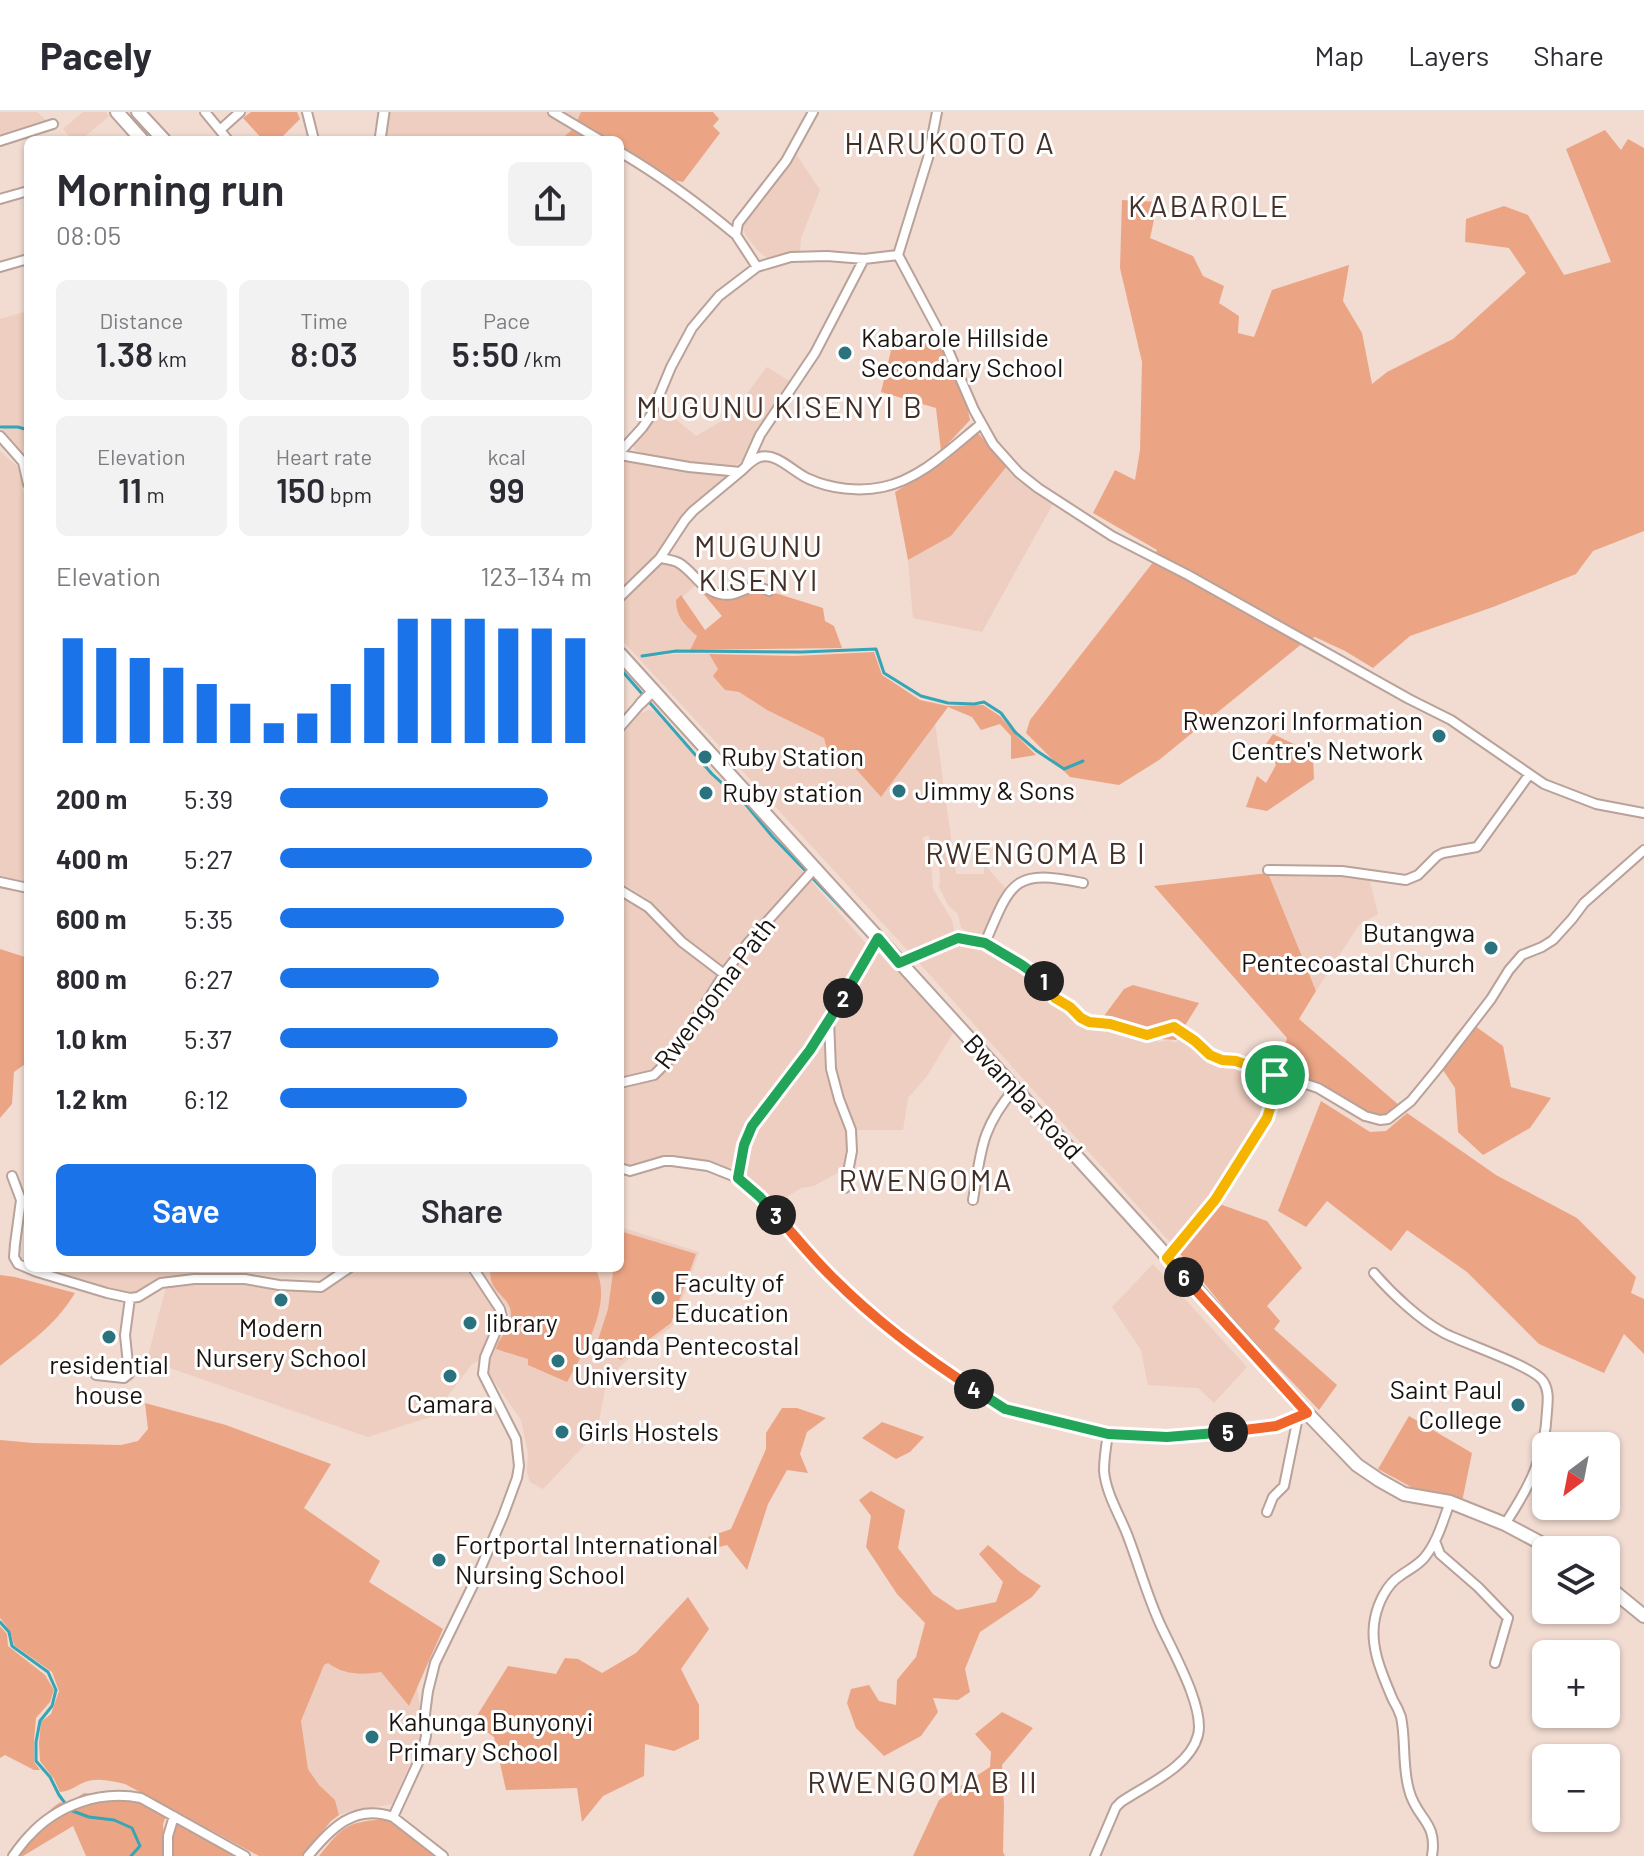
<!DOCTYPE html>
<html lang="en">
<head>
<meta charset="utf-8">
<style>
	body { margin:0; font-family:Barlow,sans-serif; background:#f2f2f3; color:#2b2b33; height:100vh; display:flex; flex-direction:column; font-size:30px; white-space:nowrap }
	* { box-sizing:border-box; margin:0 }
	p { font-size:26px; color:#7c7c81 }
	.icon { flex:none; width:44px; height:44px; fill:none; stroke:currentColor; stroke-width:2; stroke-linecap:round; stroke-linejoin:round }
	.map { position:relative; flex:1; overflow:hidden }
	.drawer { position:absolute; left:24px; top:24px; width:600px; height:1136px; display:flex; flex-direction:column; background:#fff; border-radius:12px; box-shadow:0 2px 6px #0004 }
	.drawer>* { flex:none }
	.needle { width:52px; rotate:212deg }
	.fabs { position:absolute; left:1532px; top:1320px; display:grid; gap:16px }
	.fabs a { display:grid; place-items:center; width:88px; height:88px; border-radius:12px; background:#fff; box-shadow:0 2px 6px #0004; font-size:40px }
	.pin { position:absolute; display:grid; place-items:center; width:68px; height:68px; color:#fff; margin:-34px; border:4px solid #fff; border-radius:50%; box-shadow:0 2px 8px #0007 }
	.km { position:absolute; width:40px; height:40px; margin:-20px; border-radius:50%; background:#222; color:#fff; font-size:22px; line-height:40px; text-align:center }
	.round { display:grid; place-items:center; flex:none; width:84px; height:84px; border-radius:12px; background:#f2f2f3 }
	.headline { display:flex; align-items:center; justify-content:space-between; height:136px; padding:0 32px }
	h1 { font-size:44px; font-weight:600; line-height:60px }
	.metrics { display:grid; grid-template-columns:repeat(3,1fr); gap:12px; height:136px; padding:8px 32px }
	.metrics div { display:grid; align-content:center; border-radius:12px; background:#f2f2f3; text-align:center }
	.metrics b { font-size:34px; font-weight:600 }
	.metrics small { font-size:22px; font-weight:400 }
	.metrics p { font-size:22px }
	.chart { height:224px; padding:16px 32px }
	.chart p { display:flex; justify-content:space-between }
	.chart svg { width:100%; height:144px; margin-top:8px; stroke:#1a73e8; stroke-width:6 }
	.button { display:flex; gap:16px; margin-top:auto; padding:16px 32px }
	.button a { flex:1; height:92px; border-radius:12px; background:#1a73e8; color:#fff; font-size:32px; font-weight:600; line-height:92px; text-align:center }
	.button a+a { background:#f2f2f3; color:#2b2b33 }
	ul { padding:0 32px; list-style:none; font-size:26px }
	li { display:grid; grid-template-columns:128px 96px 1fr; align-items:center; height:60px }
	li i { height:20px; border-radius:10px; background:#1a73e8 }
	header { display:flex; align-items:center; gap:48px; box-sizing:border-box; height:112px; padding:0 40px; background:#fff; border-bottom:2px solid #e1e1e2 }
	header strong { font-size:38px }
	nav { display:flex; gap:44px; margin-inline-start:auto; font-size:28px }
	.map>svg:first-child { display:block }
	.built { fill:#edcec0 }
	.green { fill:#eba585 }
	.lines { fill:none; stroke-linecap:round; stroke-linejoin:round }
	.stream { stroke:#36a5b6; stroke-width:3 }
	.minor-casing { stroke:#b8a299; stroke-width:12 }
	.tertiary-casing { stroke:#b8a299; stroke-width:13 }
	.primary-casing { stroke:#b8a299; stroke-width:16 }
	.minor { stroke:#fff; stroke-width:8 }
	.tertiary { stroke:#fff; stroke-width:9 }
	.primary { stroke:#fff; stroke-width:12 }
	.split-1-casing { stroke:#fff; stroke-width:16 }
	.split-2-casing { stroke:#fff; stroke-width:16 }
	.split-3-casing { stroke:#fff; stroke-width:16 }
	.split-4-casing { stroke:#fff; stroke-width:16 }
	.split-5-casing { stroke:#fff; stroke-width:16 }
	.split-6-casing { stroke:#fff; stroke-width:16 }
	.split-7-casing { stroke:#fff; stroke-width:16 }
	.split-1 { stroke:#f5b400; stroke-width:10 }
	.split-2 { stroke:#22a559; stroke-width:10 }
	.split-3 { stroke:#22a559; stroke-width:10 }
	.split-4 { stroke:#f0652b; stroke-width:10 }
	.split-5 { stroke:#22a559; stroke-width:10 }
	.split-6 { stroke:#f0652b; stroke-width:10 }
	.split-7 { stroke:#f5b400; stroke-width:10 }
	.poi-dot { fill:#2a727d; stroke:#fff; stroke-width:3 }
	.labels { text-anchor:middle; stroke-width:6; stroke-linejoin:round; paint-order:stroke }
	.poi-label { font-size:26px; fill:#19120e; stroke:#fff; text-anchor:start }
	.street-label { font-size:26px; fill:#19120e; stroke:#fff }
	.quarter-label { font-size:30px; letter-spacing:2px; fill:#423028; stroke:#fff }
</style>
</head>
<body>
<header>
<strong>Pacely</strong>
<nav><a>Map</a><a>Layers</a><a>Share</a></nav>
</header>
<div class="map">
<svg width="1644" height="1744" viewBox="0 0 1644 1744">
	<rect width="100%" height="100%" fill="#f2dbd1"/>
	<path class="built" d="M0,0H37L47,9L46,11L0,25Z
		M83,0H106L109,4L81,28H72L63,17Z
		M389,0H581L574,16L560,28H386Z
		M794,39L820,78L801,126L800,140L770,148L758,139L745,122L740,107Z
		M28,199V332H24L23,341L14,338L0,313V207Z
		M767,255L791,270L751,331L741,350L730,356L676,351L647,344L635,338L633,334L655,305L660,294L696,324L729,305Z
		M0,339L18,355L28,397V772L0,766Z
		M622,346L726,361L729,363V367L698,388L680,407L656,448L620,481V348Z
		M1007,354L1035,380L1054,390L982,520L913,506L908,448L951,424Z
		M669,450L680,453L688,461L696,473L682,485L684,512L697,524L690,538H670L656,544L675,542H709L718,557L725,578L739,580L767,598L824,626L839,638L880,684L935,611L956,762H984V752L1007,778L982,825L968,821L961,815L958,802L948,793L939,775L940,771L939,747L928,723L922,726L931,749L933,777L952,808L955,823L952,826L910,841L620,526V488L650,462L659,451Z
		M649,598L655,600L713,665L752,702L870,836L812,931L801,942L751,1008L737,1038L734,1054L728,1056L708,1048L667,1044L631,1055L620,1050V773L633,779L663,806L680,826L722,859L689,831L648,787L620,770V619L636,603Z
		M1268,761L1304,765L1340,762L1369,766L1378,802L1359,813L1316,879Z
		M958,829L982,833L1040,868L1069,896L1079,909L1111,913L1160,930L1169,928L1176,931L1185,920L1216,944L1275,965L1267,1006L1177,1138L919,851Z
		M877,840L903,865L953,921L927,964L908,986L903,1018H852L853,1052L814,1074L801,1076L777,1091L744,1066L743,1057L749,1032L758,1014L820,934L829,918L838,978L834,914L866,856Z
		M620,1115L699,1140L673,1214L637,1239L607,1267L597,1320L543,1377L530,1370L527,1361L528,1341L521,1308L487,1259L498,1226L507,1210L509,1202L508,1197L480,1156H620Z
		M1153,1152L1247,1255L1214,1291L1198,1276L1148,1273L1141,1238L1112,1195Z
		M40,1156H200L199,1161L154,1170L136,1183Z
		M356,1156H465L493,1190L497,1203L481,1248L472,1252L433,1304L368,1325L147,1248L166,1175L168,1171L199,1163L299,1179L323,1178Z
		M353,1525L408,1593L417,1575L423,1622L392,1692L350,1699L339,1703L335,1688L319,1673L308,1657L301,1609L324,1553Z"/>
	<path class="green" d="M251,0H297L300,7L279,28H263L243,6Z
		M581,0H713L719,7L713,14L720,21L683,70L668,67L623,43L620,49V28H560L574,16Z
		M1605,18L1621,38L1628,27L1644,36V419L1593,439L1576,462L1493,495L1410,524L1373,556L1345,539L1315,525L1310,527L1259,502L1155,442L1157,438L1093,401L1115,358L1135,368L1140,338L1142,250L1120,156L1122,88L1158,90L1150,126L1193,144L1203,164L1224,174L1219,191L1239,204L1238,221L1254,225L1272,178L1349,153L1343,189L1362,221L1372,272L1387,260L1453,227L1526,161L1509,136L1465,130L1466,107L1504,94L1528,103L1564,163L1611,150L1566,37Z
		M894,226L941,234L965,286L970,308L941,339L936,296L881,280Z
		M978,321L1007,354L951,424L908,448L895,380L947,348L972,322Z
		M1154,449L1197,471L1255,507L1304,530L1159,648L1119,673L1070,665L1026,621L1030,608Z
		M700,471L706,476L732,482L760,472L773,476L772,480L823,496L825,509L834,514L842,536L690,538L697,524C685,513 676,505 676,488L681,483L705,518L722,504L696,473Z
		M874,540L882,563L920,588L948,594L983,593L1000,604L1016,623L1036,643L1011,647V624L1000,612L981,618L972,605L948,595L881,685L839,638L828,641L824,626L767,598L739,580L725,578L713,564L718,557L709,542L795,544Z
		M1273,622L1296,633L1313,645L1314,667L1267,699L1246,695L1257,664L1266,671L1276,653L1266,632Z
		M1268,761L1316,879L1299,907L1400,994L1382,1009L1322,981L1278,964L1287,926L1154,774Z
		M0,837L28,846V950L14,960L12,992L0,1006Z
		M1133,873L1199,891L1176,928L1161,927L1130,914L1101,908L1124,877Z
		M1468,909L1503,934L1511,975L1551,986L1530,1016L1483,1043L1458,1020L1455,976L1437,949L1456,922Z
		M1321,989L1370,1020L1386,1019L1407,1001L1496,1063L1577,1106L1636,1165L1631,1181L1644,1187V1242L1624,1222L1604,1261L1539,1232L1467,1160L1407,1118L1391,1139L1327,1089L1306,1115L1278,1099Z
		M1214,1090L1267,1109L1302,1156L1267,1194L1280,1209L1274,1217L1337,1273L1319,1298L1244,1220L1177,1138Z
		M623,1120L696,1142L671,1211L621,1248L596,1234L608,1197L613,1161L609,1156H620V1126Z
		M491,1156H595C614,1190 584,1240 567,1270L528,1253V1247L496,1237C499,1225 512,1214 511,1201C510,1183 486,1180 491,1156Z
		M0,1163L15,1165L75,1181C54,1215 30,1230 0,1254Z
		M145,1291L226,1313L331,1352L304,1396L380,1449L369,1470L443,1517L409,1594L381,1560C362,1563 344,1563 328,1551L324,1553L301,1609L308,1657L319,1673L335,1688L339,1703L331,1709L302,1744H259L125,1672C112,1669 98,1665 85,1670C75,1674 71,1679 60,1680L54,1667L40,1649L39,1631L41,1610L51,1602L59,1579L52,1560L14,1533L10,1519L0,1506V1328L33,1331L121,1333L138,1329L148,1317Z
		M782,1296H797L826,1306L807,1320L800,1342L808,1361L787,1358L768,1392L747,1458L727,1433L712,1437L708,1425L731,1417L766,1337V1321Z
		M1409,1304L1472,1341L1462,1390L1413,1376L1378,1357Z
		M882,1310L924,1325L910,1340L896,1347L862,1326Z
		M871,1379L905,1398L898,1436L933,1482L957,1498L996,1490L1003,1470L979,1442L988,1433L1020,1460L1041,1474L1032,1485L980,1520L965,1557L970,1580L958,1588L933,1586L938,1600L921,1624L884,1644L856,1616L847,1591L851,1577L869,1573L879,1589L896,1593L897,1568L916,1545L925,1511L897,1482L866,1435L871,1404L859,1388Z
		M688,1485L709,1517L681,1557L699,1593V1627L674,1639L645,1632L644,1664L603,1684L582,1710L577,1676L506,1678L494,1625L473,1610L508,1554L556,1562L565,1546L578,1547L602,1561L636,1541Z
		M0,1514L7,1522L8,1534L45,1563L54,1578L50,1590L36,1606L34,1628V1650L40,1658H34L5,1643L0,1646Z
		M1002,1600L1033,1616L1002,1653L1004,1694L1003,1740L1005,1744H913L939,1688L990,1655L991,1640L975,1622Z
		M84,1681L129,1686L166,1704L163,1712L165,1744H86L73,1714L23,1744H20C31,1726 42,1700 61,1690L70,1700L72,1693L68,1691Z
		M387,1707L402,1715L437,1744H319C344,1713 347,1710 387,1707Z
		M182,1712L238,1744H173L172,1728L174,1715Z"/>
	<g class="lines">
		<path class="stream" d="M0,315H18L28,318
			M642,544L676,539L802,540L876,537L884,561L921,584L948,591L974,592L984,590L1001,601L1015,620L1037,639L1064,657L1083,649
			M620,559L623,560L712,662L747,694L772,724L871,827
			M0,1510L9,1520L12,1534L48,1560L56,1578L52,1594L40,1609L36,1630V1649L50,1665L59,1683L70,1698L89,1705L114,1708L132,1716L140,1734L131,1744"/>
		<g class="minor-casing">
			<path id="minor" d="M205,0L228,28
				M307,0L314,28
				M553,0L600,28
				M937,0L928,46L898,143L945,231L974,298L993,332L1019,361L1038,376L1112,424L1188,463L1409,587L1451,608L1544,672L1596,692L1644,701
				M220,18L240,0
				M0,29L53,12
				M620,40C661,64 699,92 736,123
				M0,87L28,79
				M0,155L28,147
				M757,155L736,123L738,111L786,49L813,0
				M0,324L23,350H28
				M620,340L642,316L651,303L671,255L692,216L719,184L757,155L791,145L827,144L864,147L898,143
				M620,343L689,355L740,360C746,355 752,347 760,345C777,340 794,361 809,367C831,377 859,380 883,375C921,367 951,336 981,312
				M23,350L28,372
				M747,352L760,323L815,241L864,147
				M660,446C666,447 674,448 679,451C694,460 701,478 720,482C742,487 746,467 769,479
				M620,485L660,446L685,408L693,399L740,360
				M620,615L641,591
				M1268,758L1342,759L1406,768L1418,763L1437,744L1443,741L1477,735L1529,663
				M0,770L28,776
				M620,778L648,795L682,830L724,862
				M985,831C1011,770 1013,756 1083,771
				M899,851L958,826L985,831L1042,866L1055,886L1070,895L1081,906L1089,910L1110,912L1147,923L1174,915L1195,929L1210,943L1222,948L1236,949L1318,976L1365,1004L1380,1008L1388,1007L1411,989L1438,956L1491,887L1509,858L1522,843L1542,835L1553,828L1572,807L1584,791L1644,738
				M829,909L831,957L839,987L851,1018L852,1039L845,1076
				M620,971L654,963L672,945L726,859L748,831L815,756
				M620,1056L630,1059L664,1049H672L708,1054L738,1066L760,1085L832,1165L849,1181L944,1258L1005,1297L1108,1322L1167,1325L1276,1314L1307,1301
				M12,1064L21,1088L15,1132L14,1145L18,1152L37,1160L107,1181L130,1186L138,1185L161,1171L194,1167H245L279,1173L321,1175L349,1156
				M738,1066L744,1033L752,1014L816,929L854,870L878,826
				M973,1088C981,1038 981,1016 1015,976
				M1167,1146L1215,1088L1267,1006L1274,984L1275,963
				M1374,1161C1392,1182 1420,1208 1444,1221C1465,1232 1533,1254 1543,1269C1549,1278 1548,1288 1547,1299C1545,1345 1530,1374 1505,1412
				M96,1263L124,1266L129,1262L125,1223L130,1186
				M1267,1400L1273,1385L1284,1374L1298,1305
				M1435,1429L1440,1442L1478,1475L1508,1506L1495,1551
				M393,1705L443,1744
				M13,1744C18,1737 23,1730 29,1724C57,1693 100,1678 141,1686L245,1744
				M168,1744V1724L174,1704
				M308,1744C331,1717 354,1691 393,1705L422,1642L426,1624L425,1602L428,1579L435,1551L476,1467L503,1404L517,1366L519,1354L516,1327L483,1262L485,1245L502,1205L500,1197L473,1156
				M1095,1744L1116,1695L1121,1690C1146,1673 1190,1655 1198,1623C1205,1596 1173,1540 1161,1514C1147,1484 1139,1453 1127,1422C1119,1402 1106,1381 1104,1359C1104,1347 1106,1334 1108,1322
				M1432,1744C1438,1709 1416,1707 1409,1678C1402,1654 1406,1628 1401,1605C1399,1599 1396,1593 1393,1588C1382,1562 1369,1534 1375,1506C1378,1491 1387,1472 1400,1464C1408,1458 1417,1454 1424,1446C1437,1431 1443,1409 1450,1390"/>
		</g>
		<g class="tertiary-casing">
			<path id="tertiary" d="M380,28L384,0
				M641,591L653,579"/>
		</g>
		<g class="primary-casing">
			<path id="primary" d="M117,0L142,28
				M138,0L164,28
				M620,542L1146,1121L1307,1301L1357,1353L1379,1368L1404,1382L1450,1390L1505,1412L1554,1438
				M1606,1473L1644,1504"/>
		</g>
		<use href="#minor" class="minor"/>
		<use href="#tertiary" class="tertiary"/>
		<use href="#primary" class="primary"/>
	</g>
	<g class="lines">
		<g class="split-1-casing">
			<path id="split-1" d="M1044,869L1055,886L1070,895L1081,906L1089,910L1110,912L1147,923L1174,915L1195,929L1210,943L1222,948L1236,949L1275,963"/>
		</g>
		<g class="split-2-casing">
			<path id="split-2" d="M843,886L878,826L899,851L958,826L985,831L1022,853L1044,869"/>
		</g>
		<g class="split-3-casing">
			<path id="split-3" d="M776,1103L760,1085L738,1066L744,1033L752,1014L810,938L843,886"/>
		</g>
		<g class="split-4-casing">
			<path id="split-4" d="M776,1103C795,1124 813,1147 834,1167C875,1208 924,1245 974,1277"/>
		</g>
		<g class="split-5-casing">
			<path id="split-5" d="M974,1277L1005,1297L1108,1322L1167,1325L1228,1320"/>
		</g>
		<g class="split-6-casing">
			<path id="split-6" d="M1184,1165L1307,1301L1276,1314L1228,1320"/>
		</g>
		<g class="split-7-casing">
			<path id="split-7" d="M1184,1165L1167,1146L1215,1088L1267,1006L1274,984L1275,963"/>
		</g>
		<use href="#split-1" class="split-1"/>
		<use href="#split-2" class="split-2"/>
		<use href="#split-3" class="split-3"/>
		<use href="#split-4" class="split-4"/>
		<use href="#split-5" class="split-5"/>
		<use href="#split-6" class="split-6"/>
		<use href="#split-7" class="split-7"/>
	</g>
	<g class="poi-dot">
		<circle cx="845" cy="241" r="8"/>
		<circle cx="1439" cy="624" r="8"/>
		<circle cx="705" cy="645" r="8"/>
		<circle cx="899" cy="679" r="8"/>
		<circle cx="706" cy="681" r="8"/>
		<circle cx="1491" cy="836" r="8"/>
		<circle cx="658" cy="1186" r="8"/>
		<circle cx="281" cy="1188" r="8"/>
		<circle cx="470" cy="1211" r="8"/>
		<circle cx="109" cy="1225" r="8"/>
		<circle cx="558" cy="1249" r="8"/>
		<circle cx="450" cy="1264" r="8"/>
		<circle cx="1518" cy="1293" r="8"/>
		<circle cx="562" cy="1320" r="8"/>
		<circle cx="439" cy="1448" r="8"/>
		<circle cx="372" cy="1625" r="8"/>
	</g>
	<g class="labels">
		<g class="poi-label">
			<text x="861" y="235">Kabarole Hillside<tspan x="861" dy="30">Secondary School</tspan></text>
			<text x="1423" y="618" text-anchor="end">Rwenzori Information<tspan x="1423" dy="30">Centre's Network</tspan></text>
			<text x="721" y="654">Ruby Station</text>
			<text x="915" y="688">Jimmy &amp; Sons</text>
			<text x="722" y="690">Ruby station</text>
			<text x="1475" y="830" text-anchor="end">Butangwa<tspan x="1475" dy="30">Pentecoastal Church</tspan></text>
			<text x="674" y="1180">Faculty of<tspan x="674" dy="30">Education</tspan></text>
			<text x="486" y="1220">library</text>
			<text x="281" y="1225" text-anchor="middle">Modern<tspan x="281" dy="30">Nursery School</tspan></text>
			<text x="574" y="1243">Uganda Pentecostal<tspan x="574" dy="30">University</tspan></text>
			<text x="109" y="1262" text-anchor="middle">residential<tspan x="109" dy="30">house</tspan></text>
			<text x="1502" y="1287" text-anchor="end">Saint Paul<tspan x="1502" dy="30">College</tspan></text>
			<text x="450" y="1301" text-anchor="middle">Camara</text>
			<text x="578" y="1329">Girls Hostels</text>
			<text x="455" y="1442">Fortportal International<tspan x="455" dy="30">Nursing School</tspan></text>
			<text x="388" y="1619">Kahunga Bunyonyi<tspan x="388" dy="30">Primary School</tspan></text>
		</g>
		<g class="street-label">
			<text transform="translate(715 881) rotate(-53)" y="9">Rwengoma Path</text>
			<text transform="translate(1023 985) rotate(47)" y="9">Bwamba Road</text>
		</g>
		<g class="quarter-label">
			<text x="950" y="42">HARUKOOTO A</text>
			<text x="1209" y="105">KABAROLE</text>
			<text x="780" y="306">MUGUNU KISENYI B</text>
			<text x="759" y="445">MUGUNU<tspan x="759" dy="34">KISENYI</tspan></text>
			<text x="1036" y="752">RWENGOMA B I</text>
			<text x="926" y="1079">RWENGOMA</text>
			<text x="923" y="1681">RWENGOMA B II</text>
		</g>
	</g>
</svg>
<div class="fabs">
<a><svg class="needle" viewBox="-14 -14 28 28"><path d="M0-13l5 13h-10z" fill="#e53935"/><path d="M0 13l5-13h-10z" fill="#7c7c81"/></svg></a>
<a><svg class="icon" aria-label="layers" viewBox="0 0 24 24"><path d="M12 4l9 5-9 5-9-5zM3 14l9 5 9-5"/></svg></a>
<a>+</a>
<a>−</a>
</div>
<div class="pin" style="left:1275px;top:963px;background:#1e9e55"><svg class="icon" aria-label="arrive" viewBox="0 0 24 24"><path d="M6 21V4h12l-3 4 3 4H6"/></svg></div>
<b class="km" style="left:1044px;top:869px">1</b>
<b class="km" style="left:843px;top:886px">2</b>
<b class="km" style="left:776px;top:1103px">3</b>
<b class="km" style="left:974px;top:1277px">4</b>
<b class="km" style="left:1228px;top:1320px">5</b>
<b class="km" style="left:1184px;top:1165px">6</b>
<section class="drawer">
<div class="headline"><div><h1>Morning run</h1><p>08:05</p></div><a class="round"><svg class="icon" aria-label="share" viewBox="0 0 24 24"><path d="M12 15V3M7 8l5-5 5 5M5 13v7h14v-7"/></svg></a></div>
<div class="metrics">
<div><p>Distance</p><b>1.38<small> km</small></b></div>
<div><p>Time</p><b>8:03</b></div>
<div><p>Pace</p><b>5:50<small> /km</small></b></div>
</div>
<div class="metrics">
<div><p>Elevation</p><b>11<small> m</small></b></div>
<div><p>Heart rate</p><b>150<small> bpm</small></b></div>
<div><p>kcal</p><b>99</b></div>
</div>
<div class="chart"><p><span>Elevation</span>123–134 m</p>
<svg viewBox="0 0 160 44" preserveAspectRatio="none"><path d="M5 44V12M15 44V15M25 44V18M35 44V21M45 44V26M55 44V32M65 44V38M75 44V35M85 44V26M95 44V15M105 44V6M115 44V6M125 44V6M135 44V9M145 44V9M155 44V12"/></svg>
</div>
<ul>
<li><b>200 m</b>5:39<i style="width:86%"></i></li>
<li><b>400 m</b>5:27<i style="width:100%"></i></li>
<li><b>600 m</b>5:35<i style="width:91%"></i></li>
<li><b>800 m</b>6:27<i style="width:51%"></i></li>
<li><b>1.0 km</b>5:37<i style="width:89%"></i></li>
<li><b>1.2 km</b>6:12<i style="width:60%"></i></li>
</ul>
<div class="button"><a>Save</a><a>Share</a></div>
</section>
</div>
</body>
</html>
